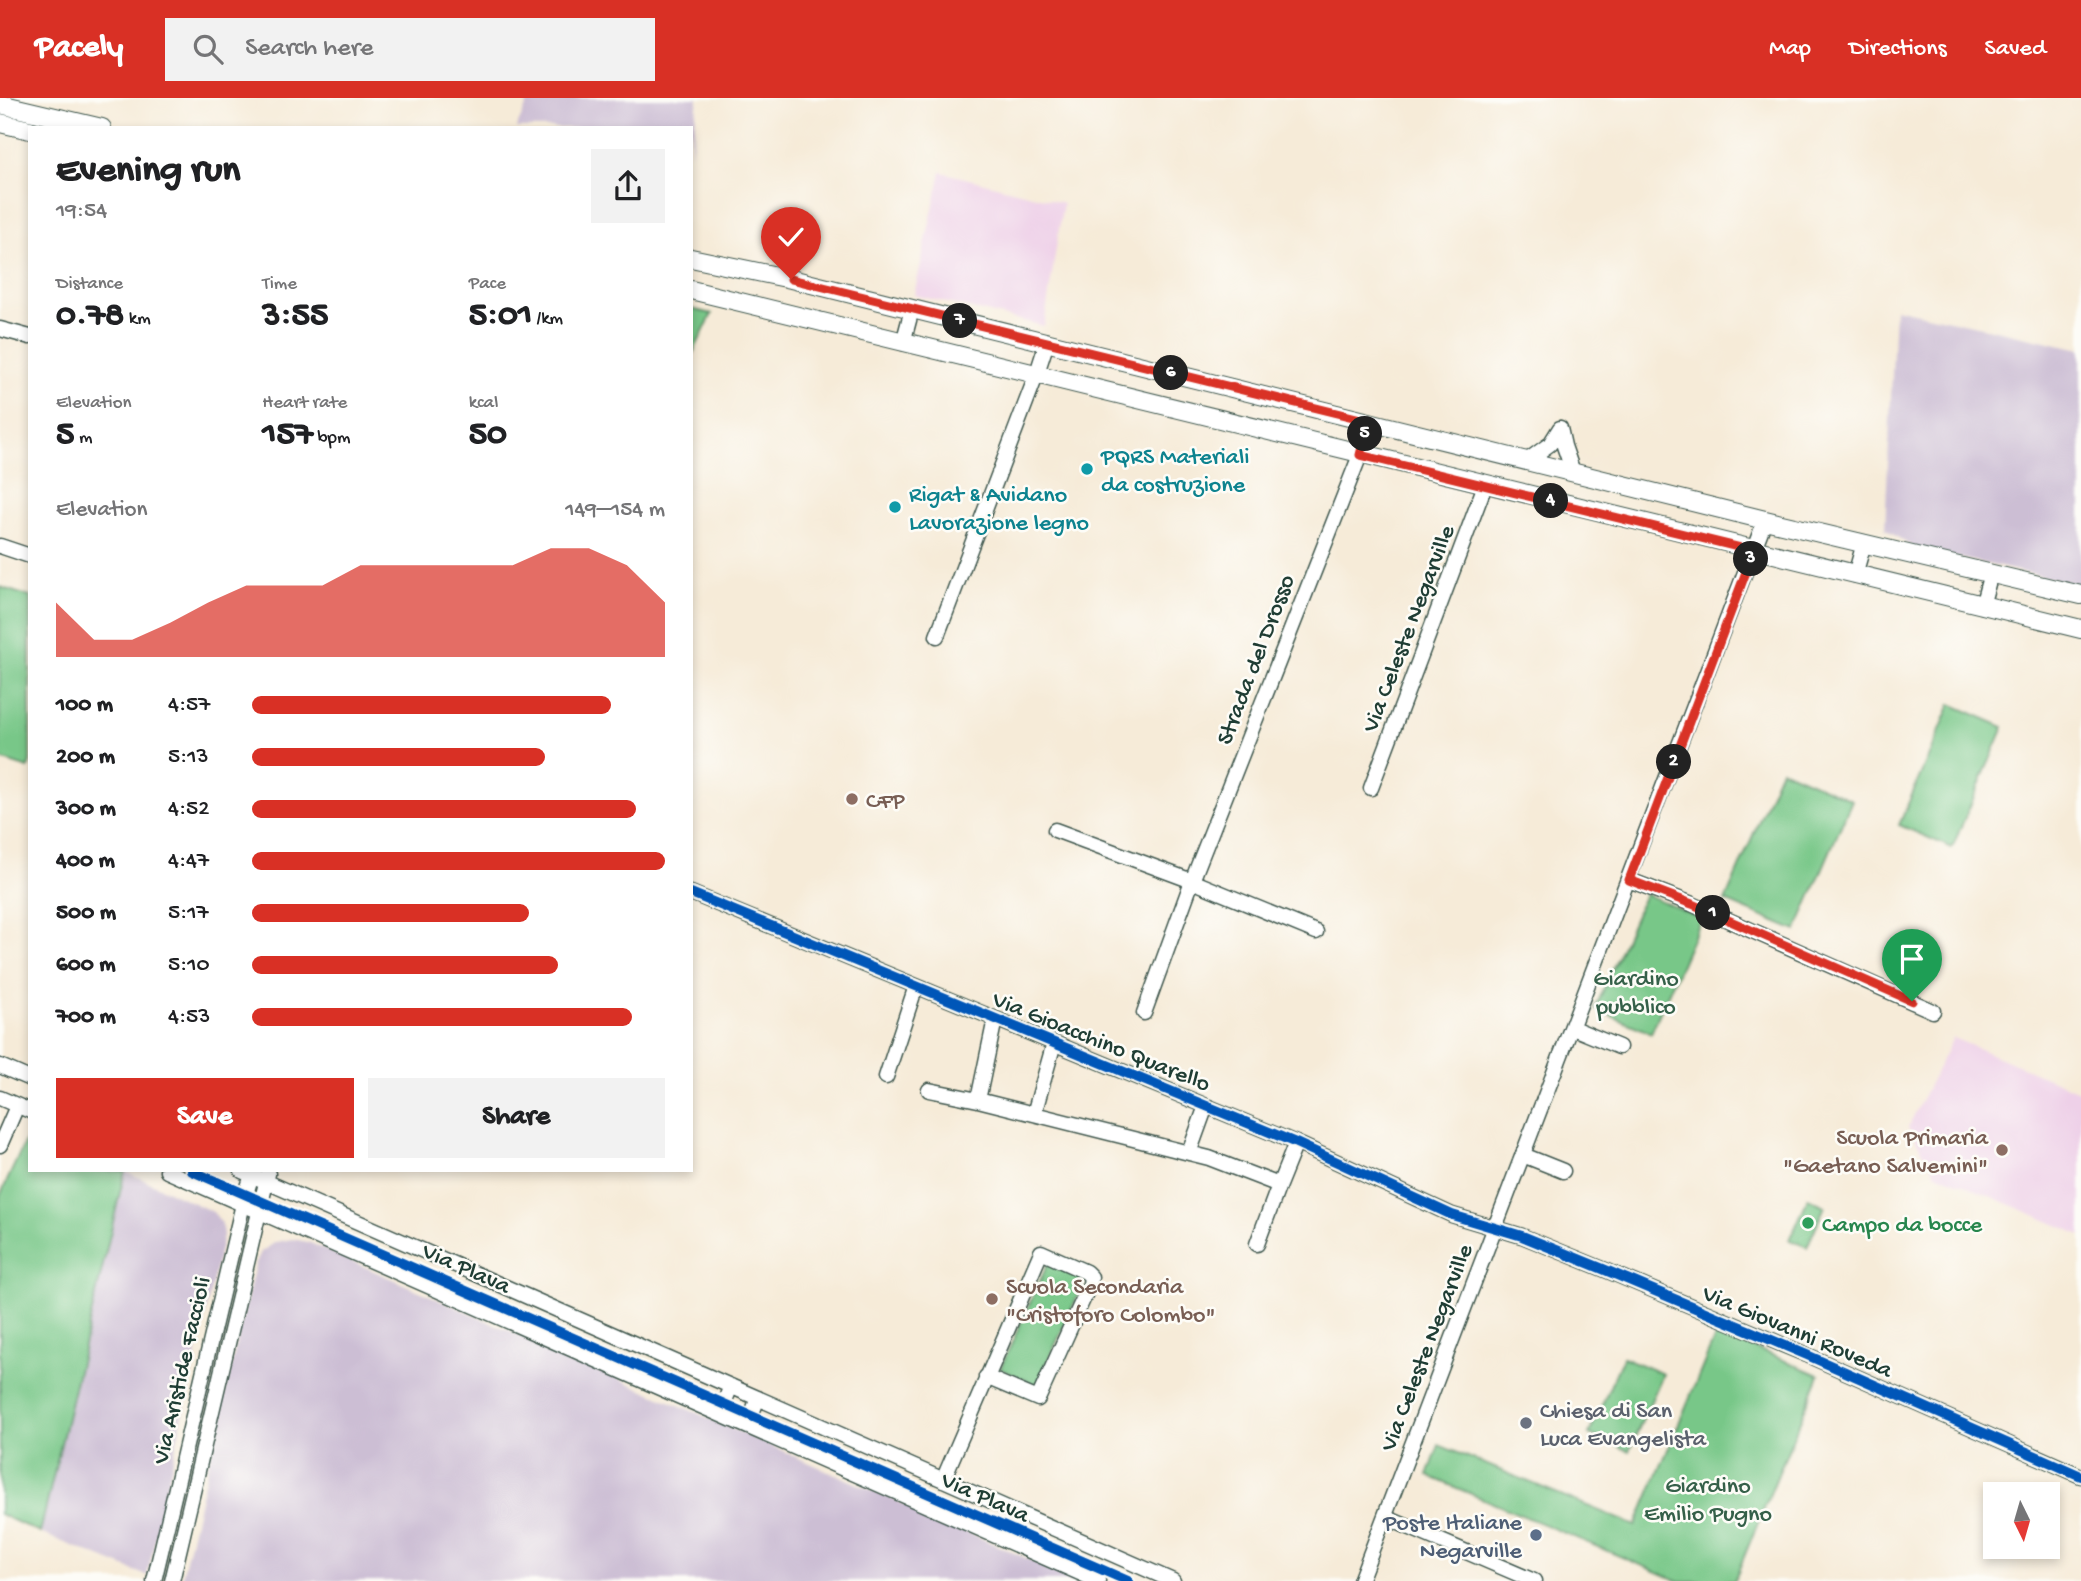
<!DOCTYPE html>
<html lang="en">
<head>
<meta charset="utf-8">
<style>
	body { margin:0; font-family:"Gochi Hand",sans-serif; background:#f2f2f2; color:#202124; height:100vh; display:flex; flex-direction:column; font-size:26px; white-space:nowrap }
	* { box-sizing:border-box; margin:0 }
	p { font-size:23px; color:#757577 }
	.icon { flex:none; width:38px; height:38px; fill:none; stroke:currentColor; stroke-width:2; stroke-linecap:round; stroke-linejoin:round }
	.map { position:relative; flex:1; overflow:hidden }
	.sheet { position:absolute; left:28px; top:28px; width:665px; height:1046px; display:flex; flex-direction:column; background:#fff; border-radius:0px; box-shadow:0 4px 10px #0003 }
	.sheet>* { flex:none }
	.needle { width:46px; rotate:175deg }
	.controls { position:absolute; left:1983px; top:1384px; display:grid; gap:14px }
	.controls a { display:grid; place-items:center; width:77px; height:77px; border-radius:0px; background:#fff; box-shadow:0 4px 10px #0003; font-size:35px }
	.pin { position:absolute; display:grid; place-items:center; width:60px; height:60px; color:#fff; margin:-72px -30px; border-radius:50% 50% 50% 0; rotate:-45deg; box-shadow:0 0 7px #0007 }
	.pin .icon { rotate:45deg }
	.km { position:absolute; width:35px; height:35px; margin:-18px; border-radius:50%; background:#222; color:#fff; font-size:19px; line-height:35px; text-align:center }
	.round { display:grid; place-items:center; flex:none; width:74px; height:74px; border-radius:0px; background:#f2f2f2 }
	.summary { display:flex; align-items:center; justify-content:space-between; height:119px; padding:0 28px }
	h1 { font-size:38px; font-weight:700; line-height:52px }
	.figures { display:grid; grid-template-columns:repeat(3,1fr); gap:10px; height:119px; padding:7px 28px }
	.figures div { display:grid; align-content:center }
	.figures b { font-size:35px; font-weight:700 }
	.figures small { font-size:19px; font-weight:400 }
	.figures p { font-size:19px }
	.chart { height:196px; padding:14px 28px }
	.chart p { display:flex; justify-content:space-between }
	.chart svg { width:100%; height:126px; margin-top:7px; fill:#d93025; opacity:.7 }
	.primary-button { display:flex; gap:14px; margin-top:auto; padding:14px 28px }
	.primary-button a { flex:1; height:80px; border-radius:0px; background:#d93025; color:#fff; font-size:28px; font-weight:700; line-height:80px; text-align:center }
	.primary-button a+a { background:#f2f2f2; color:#202124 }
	ul { padding:0 28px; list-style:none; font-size:23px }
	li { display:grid; grid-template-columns:112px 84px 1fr; align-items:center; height:52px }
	li i { height:18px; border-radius:9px; background:#d93025 }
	header { display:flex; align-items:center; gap:42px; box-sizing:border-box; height:98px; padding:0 35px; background:#d93025; color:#fff }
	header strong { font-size:33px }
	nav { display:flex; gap:38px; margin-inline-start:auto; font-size:24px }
	.search { width:490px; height:63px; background:#f2f2f2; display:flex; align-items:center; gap:18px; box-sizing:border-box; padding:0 24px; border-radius:0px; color:#757577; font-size:26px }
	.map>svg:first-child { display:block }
	.built { fill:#eed0e8 }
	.industrial { fill:#ccbed4 }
	.green { fill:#78c788; stroke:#4c825e; stroke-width:2 }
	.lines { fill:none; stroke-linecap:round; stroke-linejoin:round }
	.minor-casing { stroke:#3f574d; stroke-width:17 }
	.tertiary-casing { stroke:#3f574d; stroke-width:20 }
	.minor { stroke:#fff; stroke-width:14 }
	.tertiary { stroke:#fff; stroke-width:18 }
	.cycleway-casing { stroke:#fdfcf7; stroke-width:15 }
	.cycleway { stroke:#0057b8; stroke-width:10 }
	.route-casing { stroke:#fff; stroke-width:14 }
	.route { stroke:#d93025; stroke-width:9 }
	.culture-dot { fill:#0f9aa8; stroke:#fdfcf7; stroke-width:2.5 }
	.education-dot { fill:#8d6e63; stroke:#fdfcf7; stroke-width:2.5 }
	.leisure-dot { fill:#2e9e5b; stroke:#fdfcf7; stroke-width:2.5 }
	.worship-dot { fill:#6b7280; stroke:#fdfcf7; stroke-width:2.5 }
	.service-dot { fill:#5c6f8a; stroke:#fdfcf7; stroke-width:2.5 }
	.labels { text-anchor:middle; stroke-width:5; stroke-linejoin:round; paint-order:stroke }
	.culture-label { font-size:24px; fill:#0d838f; stroke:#fdfcf7; text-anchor:start }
	.street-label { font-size:24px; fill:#1f3d34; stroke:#fdfcf7 }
	.education-label { font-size:24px; fill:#785e54; stroke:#fdfcf7; text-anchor:start }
	.park-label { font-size:24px; fill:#356049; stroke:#fdfcf7 }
	.leisure-label { font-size:24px; fill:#27864d; stroke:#fdfcf7; text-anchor:start }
	.worship-label { font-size:24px; fill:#5b616d; stroke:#fdfcf7; text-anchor:start }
	.service-label { font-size:24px; fill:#4e5e75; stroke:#fdfcf7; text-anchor:end }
</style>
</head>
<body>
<header>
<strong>Pacely</strong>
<div class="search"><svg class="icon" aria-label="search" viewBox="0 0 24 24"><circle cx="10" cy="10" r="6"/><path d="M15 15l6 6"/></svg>Search here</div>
<nav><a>Map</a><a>Directions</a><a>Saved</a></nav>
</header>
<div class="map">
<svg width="2081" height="1483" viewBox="0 0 2081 1483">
	<rect width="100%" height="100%" fill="#fdfcf7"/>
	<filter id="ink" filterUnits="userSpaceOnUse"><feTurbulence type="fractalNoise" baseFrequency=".0143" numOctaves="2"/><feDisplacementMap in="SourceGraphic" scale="14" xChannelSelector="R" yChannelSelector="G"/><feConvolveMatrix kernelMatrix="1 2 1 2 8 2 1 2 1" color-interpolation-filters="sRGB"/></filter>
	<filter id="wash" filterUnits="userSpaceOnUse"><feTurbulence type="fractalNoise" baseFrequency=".00686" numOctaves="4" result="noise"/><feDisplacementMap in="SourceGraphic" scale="28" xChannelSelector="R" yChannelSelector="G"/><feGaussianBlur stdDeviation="1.57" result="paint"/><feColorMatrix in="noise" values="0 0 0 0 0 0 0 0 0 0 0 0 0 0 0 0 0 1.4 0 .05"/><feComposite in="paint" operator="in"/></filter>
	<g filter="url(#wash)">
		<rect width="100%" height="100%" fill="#f6ebd8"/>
		<path class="built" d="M941,74L1063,105L1044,228L914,197Z
			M1953,940L2081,994V1137L1936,1075L1908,1029Z"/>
		<path class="industrial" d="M530,0H698L691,57V30H516Z
			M1895,210L2081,251V487L1914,450L1885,431Z
			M125,1073L213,1114L221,1124L223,1137L147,1478L40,1435Z
			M292,1141L308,1144L1078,1483H181L255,1167L261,1154L276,1144Z"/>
		<path class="green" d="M691,211L712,216L691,259Z
			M0,489L30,499V664L28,670L0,661Z
			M1951,606L2004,629L1952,750L1899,727Z
			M1781,671L1852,702L1796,833L1725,803Z
			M1645,796L1701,820L1651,935L1595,911Z
			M30,1033V1073H125L40,1435L0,1416V1098Z
			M1808,1100L1825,1108L1807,1149L1790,1142Z
			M1048,1165L1085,1182L1037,1287L1000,1271Z
			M1717,1234L1819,1277L1734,1483H1679L1428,1378L1439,1347L1636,1428Z
			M1623,1259L1663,1276L1629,1353L1589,1336Z"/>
	</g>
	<g filter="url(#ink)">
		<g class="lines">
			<g class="minor-casing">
				<path id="minor" d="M0,231L30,239
					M903,245L912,211
					M1560,330L1564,348L1573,374
					M1528,362L1550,346L1560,330
					M0,448L30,458
					M1855,477L1864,445
					M1982,508L1991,475
					M937,538L1036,278L1047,244
					M1371,690L1485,387
					M1055,732L1192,783L1316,834
					M1629,782L1692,806L1933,913
					M691,795L1296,1045L1452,1117L1522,1138L1603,1171L1807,1257L2081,1378
					M1144,915L1192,783L1360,357L1369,323
					M995,921L978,1002L1209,1060L1279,1087L1296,1045
					M1573,930L1619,949
					M0,968L30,981
					M886,979L916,888
					M929,992L978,1002
					M0,1000L30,1013
					M1034,1016L1054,945
					M0,1047L17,1008
					M1189,1055L1206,1008
					M1523,1057L1563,1073
					M167,1073L1098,1483
					M242,1073L1173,1483
					M1257,1146L1279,1087
					M720,1315L731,1288
					M747,1328L758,1300
					M943,1382L1041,1154L1086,1174L1091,1179L1090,1186L1038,1301L986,1279
					M1385,1419L1534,1483
					M154,1483L243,1106L253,1073
					M172,1483L268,1076
					M1360,1483L1765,422"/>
			</g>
			<g class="tertiary-casing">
				<path id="tertiary" d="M0,6L102,30
					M0,25L30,32
					M691,160L791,181L1765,422L2081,497
					M691,192L2081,531"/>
			</g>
			<use href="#minor" class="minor"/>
			<use href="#tertiary" class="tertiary"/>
			<g class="cycleway-casing">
				<path id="cycleway" d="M691,795L1296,1045L1452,1117L1522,1138L1603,1171L1807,1257L2081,1378
					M192,1073L1128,1483"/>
			</g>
			<use href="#cycleway" class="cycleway"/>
		</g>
	</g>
	<g class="lines" filter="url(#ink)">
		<g class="route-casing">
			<path id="route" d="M791,181L1369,323L1360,357L1754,453L1629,782L1692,806L1912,903"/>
		</g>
		<use href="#route" class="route"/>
	</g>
	<g class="culture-dot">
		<circle cx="1087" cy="371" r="7"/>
		<circle cx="895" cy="409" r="7"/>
	</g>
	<g class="education-dot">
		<circle cx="852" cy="701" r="7"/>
		<circle cx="2002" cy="1052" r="7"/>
		<circle cx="992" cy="1201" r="7"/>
	</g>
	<circle class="leisure-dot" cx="1808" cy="1125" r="7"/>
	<circle class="worship-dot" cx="1526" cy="1325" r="7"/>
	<circle class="service-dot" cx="1536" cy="1437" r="7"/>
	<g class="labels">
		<g class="culture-label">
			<text x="1101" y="365">PQRS Materiali<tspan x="1101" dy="28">da costruzione</tspan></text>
			<text x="909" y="403">Rigat &amp; Avidano<tspan x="909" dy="28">Lavorazione legno</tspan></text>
		</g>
		<g class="street-label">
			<text transform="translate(1407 530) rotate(-69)" y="8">Via Celeste Negarville</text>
			<text transform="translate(1254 561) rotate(-69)" y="8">Strada del Drosso</text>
			<text transform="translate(1102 942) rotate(22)" y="8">Via Gioacchino Quarello</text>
			<text transform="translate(467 1169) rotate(24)" y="8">Via Plava</text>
			<text transform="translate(1798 1232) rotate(23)" y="8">Via Giovanni Roveda</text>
			<text transform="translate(1425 1249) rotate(-69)" y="8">Via Celeste Negarville</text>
			<text transform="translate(180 1272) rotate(-77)" y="8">Via Aristide Faccioli</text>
			<text transform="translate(986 1398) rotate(24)" y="8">Via Plava</text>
		</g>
		<g class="education-label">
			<text x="866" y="709">CFP</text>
			<text x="1988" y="1046" text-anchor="end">Scuola Primaria<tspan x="1988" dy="28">"Gaetano Salvemini"</tspan></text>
			<text x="1006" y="1195">Scuola Secondaria<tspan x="1006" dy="28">"Cristoforo Colombo"</tspan></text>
		</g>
		<g class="park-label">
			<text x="1636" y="887">Giardino<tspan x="1636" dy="28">pubblico</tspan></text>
			<text x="1708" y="1394">Giardino<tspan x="1708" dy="28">Emilio Pugno</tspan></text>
		</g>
		<g class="leisure-label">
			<text x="1822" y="1133">Campo da bocce</text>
		</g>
		<g class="worship-label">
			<text x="1540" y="1319">Chiesa di San<tspan x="1540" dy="28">Luca Evangelista</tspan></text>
		</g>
		<g class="service-label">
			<text x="1522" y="1431">Poste Italiane<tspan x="1522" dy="28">Negarville</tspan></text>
		</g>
	</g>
</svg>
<div class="controls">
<a><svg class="needle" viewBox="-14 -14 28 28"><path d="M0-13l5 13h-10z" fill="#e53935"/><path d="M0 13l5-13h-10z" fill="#757577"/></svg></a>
</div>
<div class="pin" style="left:1912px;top:903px;background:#1e9e55"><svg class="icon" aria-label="arrive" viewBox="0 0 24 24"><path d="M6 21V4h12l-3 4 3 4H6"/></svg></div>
<div class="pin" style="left:791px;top:181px;background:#d93025"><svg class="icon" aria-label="check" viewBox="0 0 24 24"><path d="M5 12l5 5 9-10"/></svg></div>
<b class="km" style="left:1713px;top:815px">1</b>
<b class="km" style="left:1674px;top:664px">2</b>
<b class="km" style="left:1751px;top:461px">3</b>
<b class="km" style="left:1551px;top:403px">4</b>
<b class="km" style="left:1365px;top:336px">5</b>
<b class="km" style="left:1171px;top:275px">6</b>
<b class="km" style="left:960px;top:223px">7</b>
<section class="sheet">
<div class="summary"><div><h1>Evening run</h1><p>19:54</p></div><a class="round"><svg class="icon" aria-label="share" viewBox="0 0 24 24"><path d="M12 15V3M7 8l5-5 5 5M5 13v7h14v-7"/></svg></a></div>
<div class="figures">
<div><p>Distance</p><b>0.78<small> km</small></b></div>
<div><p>Time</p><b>3:55</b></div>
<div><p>Pace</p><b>5:01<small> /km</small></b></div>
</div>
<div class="figures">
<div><p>Elevation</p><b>5<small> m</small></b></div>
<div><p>Heart rate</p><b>157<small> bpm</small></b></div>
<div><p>kcal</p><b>50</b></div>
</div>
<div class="chart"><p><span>Elevation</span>149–154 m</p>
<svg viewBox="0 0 160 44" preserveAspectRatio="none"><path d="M0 44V25L10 38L20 38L30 32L40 25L50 19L60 19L70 19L80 12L90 12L100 12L110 12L120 12L130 6L140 6L150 12L160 25V44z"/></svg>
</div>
<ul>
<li><b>100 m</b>4:57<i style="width:87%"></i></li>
<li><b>200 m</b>5:13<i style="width:71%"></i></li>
<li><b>300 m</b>4:52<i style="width:93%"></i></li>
<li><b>400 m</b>4:47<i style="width:100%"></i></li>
<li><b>500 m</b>5:17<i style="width:67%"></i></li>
<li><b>600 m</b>5:10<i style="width:74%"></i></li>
<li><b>700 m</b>4:53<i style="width:92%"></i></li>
</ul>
<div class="primary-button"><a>Save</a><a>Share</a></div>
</section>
</div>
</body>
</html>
